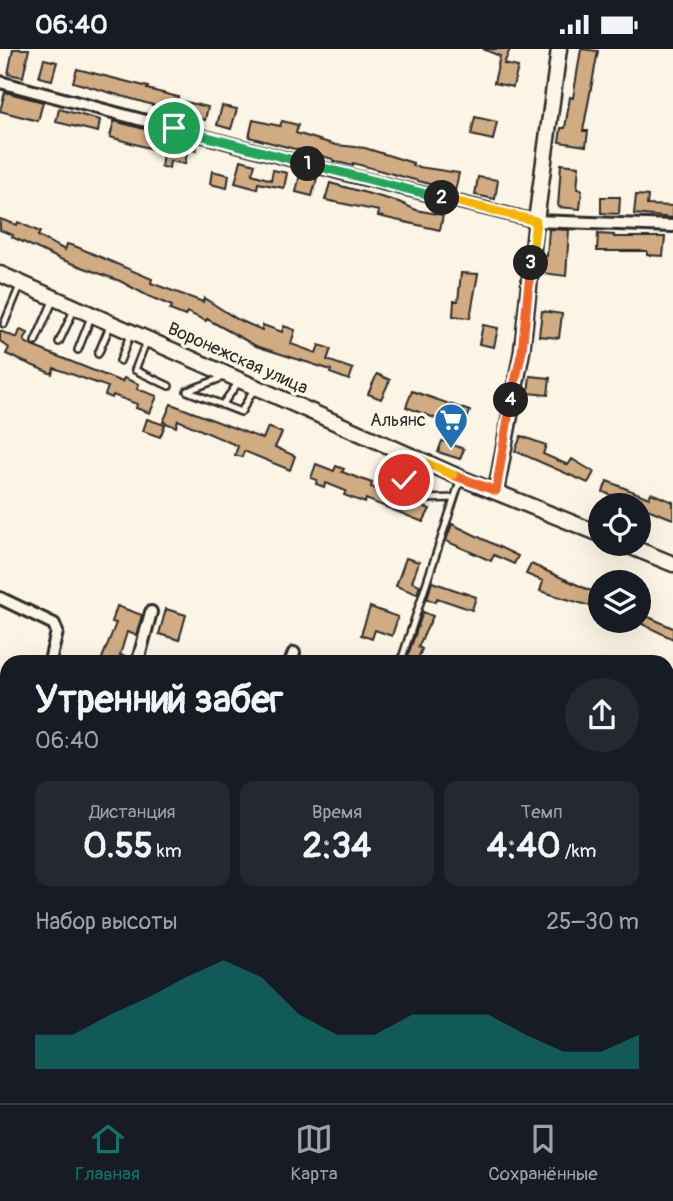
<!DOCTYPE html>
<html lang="ru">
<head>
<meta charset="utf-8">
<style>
	body { margin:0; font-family:Pangolin,sans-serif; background:#242831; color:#f1f3f6; height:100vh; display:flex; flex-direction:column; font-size:26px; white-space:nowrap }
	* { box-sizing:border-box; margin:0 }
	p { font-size:23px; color:#9ea1a6 }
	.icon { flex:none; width:38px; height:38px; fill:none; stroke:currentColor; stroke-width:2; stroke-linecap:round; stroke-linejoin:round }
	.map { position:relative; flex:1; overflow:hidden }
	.side { position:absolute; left:0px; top:606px; width:674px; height:450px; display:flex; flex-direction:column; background:#171b24; border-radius:21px 21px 0 0; box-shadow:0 7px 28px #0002 }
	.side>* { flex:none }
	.tools { position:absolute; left:588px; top:444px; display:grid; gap:14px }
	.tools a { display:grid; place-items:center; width:63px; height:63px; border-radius:50%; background:#171b24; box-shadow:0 7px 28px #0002; font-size:35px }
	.pin { position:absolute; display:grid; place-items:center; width:60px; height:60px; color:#fff; margin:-30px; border:4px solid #fff; border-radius:50%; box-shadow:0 2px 7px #0007 }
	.km { position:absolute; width:35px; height:35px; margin:-18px; border-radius:50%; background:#222; color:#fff; font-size:19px; line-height:35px; text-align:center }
	.round { display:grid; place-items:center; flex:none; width:74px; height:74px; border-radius:37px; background:#242831 }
	.overview { display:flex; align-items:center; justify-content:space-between; height:119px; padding:0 35px }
	h1 { font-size:38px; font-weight:800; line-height:52px }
	.figures { display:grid; grid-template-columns:repeat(3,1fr); gap:10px; height:119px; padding:7px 35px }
	.figures div { display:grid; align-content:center; border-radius:14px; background:#242831; text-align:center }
	.figures b { font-size:35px; font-weight:800 }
	.figures small { font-size:19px; font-weight:400 }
	.figures p { font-size:19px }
	.chart { height:196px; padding:14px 35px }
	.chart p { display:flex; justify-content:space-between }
	.chart svg { width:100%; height:126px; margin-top:7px; fill:#0f766e; opacity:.7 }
	.status { display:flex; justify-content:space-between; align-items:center; height:49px; padding:0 35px; background:#171b24; direction:ltr }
	.status svg { height:19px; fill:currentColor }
	.menu { display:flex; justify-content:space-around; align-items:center; height:98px; border-top:2px solid #363941; background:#171b24; font-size:19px; color:#9ea1a6 }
	.menu a { display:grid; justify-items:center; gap:4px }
	.menu .active { color:#0f766e }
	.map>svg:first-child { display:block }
	.building { fill:#d1ac83; stroke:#2b2b2b; stroke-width:2 }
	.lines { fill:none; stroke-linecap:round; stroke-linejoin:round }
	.service-casing { stroke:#2b2b2b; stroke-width:10 }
	.minor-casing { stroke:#2b2b2b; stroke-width:16 }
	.tertiary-casing { stroke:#2b2b2b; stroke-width:19 }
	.service { stroke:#fcf5e5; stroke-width:5 }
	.minor { stroke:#fcf5e5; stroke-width:10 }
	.tertiary { stroke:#fcf5e5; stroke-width:14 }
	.split-1-casing { stroke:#fff; stroke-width:14 }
	.split-2-casing { stroke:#fff; stroke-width:14 }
	.split-3-casing { stroke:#fff; stroke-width:14 }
	.split-4-casing { stroke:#fff; stroke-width:14 }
	.split-5-casing { stroke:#fff; stroke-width:14 }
	.split-6-casing { stroke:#fff; stroke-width:14 }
	.split-1 { stroke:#22a559; stroke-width:9 }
	.split-2 { stroke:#22a559; stroke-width:9 }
	.split-3 { stroke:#f5b400; stroke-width:9 }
	.split-4 { stroke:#f0652b; stroke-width:9 }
	.split-5 { stroke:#f0652b; stroke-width:9 }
	.split-6 { stroke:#f5b400; stroke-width:9 }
	.labels { text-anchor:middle; stroke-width:7; stroke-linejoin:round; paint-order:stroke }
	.street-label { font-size:18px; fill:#2b2b2b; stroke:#fcf5e5 }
	.poi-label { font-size:18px; fill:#2b2b2b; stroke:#fcf5e5; text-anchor:end }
</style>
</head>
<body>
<div class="status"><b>06:40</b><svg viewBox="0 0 49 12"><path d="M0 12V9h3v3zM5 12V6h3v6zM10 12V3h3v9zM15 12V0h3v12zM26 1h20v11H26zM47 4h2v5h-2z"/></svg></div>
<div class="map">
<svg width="673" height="1054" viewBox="0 0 673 1054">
	<rect width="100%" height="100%" fill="#fcf5e5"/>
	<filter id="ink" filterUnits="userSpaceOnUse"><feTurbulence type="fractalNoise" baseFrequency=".0143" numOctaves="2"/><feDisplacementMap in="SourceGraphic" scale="14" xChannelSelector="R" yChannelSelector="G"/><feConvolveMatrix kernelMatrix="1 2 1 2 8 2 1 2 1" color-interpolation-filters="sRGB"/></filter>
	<g filter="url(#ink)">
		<path class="building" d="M13,0H29L23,28L8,25Z
			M483,0H510L504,15L518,18L513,38L494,34L500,7Z
			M581,0L598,2L583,82H588L586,97L559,93L561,79H565L570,48L573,49Z
			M44,10L57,13L52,31L39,28Z
			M77,20L148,38L147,40L178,48L177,51L208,58L205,71L73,33Z
			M5,43L43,53L38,72L0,62Z
			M222,57L237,60L231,80L217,76Z
			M59,60L100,71L98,83L56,73Z
			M475,68L497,73L493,91L471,86Z
			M253,71L280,77L282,72L298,76L296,84L336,96L365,99L413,114L412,117L459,124L455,142L353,114V117L333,112V110L249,88Z
			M114,72L197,94L196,102L188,100L185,115L170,112L169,119L161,118L163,103L110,88Z
			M241,111L255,115L252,125L271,131L273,121L287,124L284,139L258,134L257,140L235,134Z
			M561,115L579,117L577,140L582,141L580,160L558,158Z
			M212,122L229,126L227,139L210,135Z
			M300,125L317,129L312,147L296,143Z
			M478,128L498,131L495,150L475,146Z
			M330,134L399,153L416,161L443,166L440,181L378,167L379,162L325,151Z
			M636,146L648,147L647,156L673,157V169L634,165Z
			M601,148H620L619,165L601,164Z
			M0,170L17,176L18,173L40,183L38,187L65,201L67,195L77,198L152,230L151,234L203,253L204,249L237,270L262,281L263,276L282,283L284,277L295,281L291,295L316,304L319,296L331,300L327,311L353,320L349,331L330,324L331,321L256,297L207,270L206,272L187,263L185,267L170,261L172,257L148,247L120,232L60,210L12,188L13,186L0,181Z
			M549,180L569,181L566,227L542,224L544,207H547Z
			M598,185L614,186V188H665L663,207L647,206V202H597Z
			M461,224L478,225L470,269L453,267L454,252H458Z
			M542,262L562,265L559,289L539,287Z
			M483,276L498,279L494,298L479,295Z
			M20,281L28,284L24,292L32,297L122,333L124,329L139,335L137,340L157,347L150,364L136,359L137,355L113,346L112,349L105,346L108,338L54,319L52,325L6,305L9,299L0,292V282L17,289Z
			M377,325L390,331L381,350L368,345Z
			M530,327L550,329L548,346L528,344Z
			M412,342L470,362L463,380L406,358Z
			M171,355L263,390L268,378L282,384L275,398L295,407L290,421L244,402L242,408L235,406L238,397L178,371L176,378L163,373Z
			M147,370L165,376L160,388L143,382Z
			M521,387L546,396L543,405L568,416L572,410L594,423L588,434L515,402Z
			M442,392L464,400L460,410L438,403Z
			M316,415L334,422L336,417L344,420L342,423L372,434L371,438L430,460L423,473L366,450L365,454L344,446L346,442L326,434L324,438L316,435L317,431L311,429Z
			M607,432L649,449L651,444L673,453V470L603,443Z
			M452,475L518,507L514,515L494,506L491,512L446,492Z
			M406,509L419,513L412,533L420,536L417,545L396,537Z
			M531,515L600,546V560L540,542L543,532L526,525Z
			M432,533L476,548L472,561L437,549L436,553L427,550Z
			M117,557L142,566L136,586L127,583L120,606L131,609L130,612H101L116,574L112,573Z
			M370,558L398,568L392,587L375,581L372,590L361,586Z
			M166,560L186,566L179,591L159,585Z
			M423,563L433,567L418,598L422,600L417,612H406Z
			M642,565L673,579V590L638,573Z
			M7,836V899L0,896V852Z"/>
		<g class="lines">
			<g class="service-casing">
				<path id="service" d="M4,275L20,237
					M35,293L53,252
					M59,293L74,261
					M146,293L135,321L169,337
					M78,301L91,268
					M98,305L110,277
					M120,312L130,286
					M187,342L241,363L254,340
					M187,342L224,328
					M222,356L238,334
					M383,425L393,399
					M404,431L413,408
					M425,450L454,449
					M401,612L460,432"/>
			</g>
			<g class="minor-casing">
				<path id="minor" d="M0,33L348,126L536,172L673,177
					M0,549L54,575L57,583L50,612
					M138,612L151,563
					M291,612L294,604
					M0,763L7,745
					M0,789L7,792
					M667,838L673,839
					M667,949L673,926
					M0,985L7,988
					M160,1048L179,1054
					M206,1054L208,1048
					M562,1054V1048
					M638,1054L640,1048"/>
			</g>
			<g class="tertiary-casing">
				<path id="tertiary" d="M0,225L461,429L600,485
					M496,442L522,302L536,172L559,0
					M624,495L673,515"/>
			</g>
			<use href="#service" class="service"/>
			<use href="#minor" class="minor"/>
			<use href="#tertiary" class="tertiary"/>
		</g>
	</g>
	<g class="lines" filter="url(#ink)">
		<g class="split-1-casing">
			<path id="split-1" d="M174,79L308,115"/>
		</g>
		<g class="split-2-casing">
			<path id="split-2" d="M308,115L442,149"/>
		</g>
		<g class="split-3-casing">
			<path id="split-3" d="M442,149L536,172L531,214"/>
		</g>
		<g class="split-4-casing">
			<path id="split-4" d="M511,351L522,302L531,214"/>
		</g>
		<g class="split-5-casing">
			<path id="split-5" d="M453,426L496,442L511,351"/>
		</g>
		<g class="split-6-casing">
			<path id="split-6" d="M404,431L413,408L453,426"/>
		</g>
		<use href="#split-1" class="split-1"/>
		<use href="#split-2" class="split-2"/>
		<use href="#split-3" class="split-3"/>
		<use href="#split-4" class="split-4"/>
		<use href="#split-5" class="split-5"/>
		<use href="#split-6" class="split-6"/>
	</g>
	<defs>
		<g id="supermarket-pin" transform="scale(1.75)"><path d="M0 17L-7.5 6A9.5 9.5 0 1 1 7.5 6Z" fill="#1f6fb2" stroke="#fcf5e5"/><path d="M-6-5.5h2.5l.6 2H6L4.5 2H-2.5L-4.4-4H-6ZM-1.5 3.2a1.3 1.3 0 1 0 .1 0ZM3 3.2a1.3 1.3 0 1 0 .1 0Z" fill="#fff"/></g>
	</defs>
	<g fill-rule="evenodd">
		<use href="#supermarket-pin" x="451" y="371"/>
	</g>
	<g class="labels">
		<g class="street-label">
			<text transform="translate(238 309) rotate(24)" y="6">Воронежская улица</text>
		</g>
		<g class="poi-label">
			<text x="426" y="377">Альянс</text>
		</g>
	</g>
</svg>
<div class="tools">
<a><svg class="icon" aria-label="locate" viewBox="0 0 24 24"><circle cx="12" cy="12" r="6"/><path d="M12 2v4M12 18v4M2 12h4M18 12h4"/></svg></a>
<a><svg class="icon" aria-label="layers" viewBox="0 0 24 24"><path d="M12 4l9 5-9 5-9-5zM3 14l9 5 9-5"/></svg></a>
</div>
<div class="pin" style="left:174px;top:79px;background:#1e9e55"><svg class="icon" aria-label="arrive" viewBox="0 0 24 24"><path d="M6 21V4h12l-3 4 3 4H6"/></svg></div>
<div class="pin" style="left:404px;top:431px;background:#d93025"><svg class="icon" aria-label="check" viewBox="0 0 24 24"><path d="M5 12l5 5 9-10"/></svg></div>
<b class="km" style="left:308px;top:115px">1</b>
<b class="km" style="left:442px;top:149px">2</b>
<b class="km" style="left:531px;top:214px">3</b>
<b class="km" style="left:511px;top:351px">4</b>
<section class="side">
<div class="overview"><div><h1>Утренний забег</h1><p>06:40</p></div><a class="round"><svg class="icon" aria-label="share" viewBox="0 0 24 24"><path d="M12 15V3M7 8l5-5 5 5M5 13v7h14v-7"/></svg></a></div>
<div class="figures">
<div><p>Дистанция</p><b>0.55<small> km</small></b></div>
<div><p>Время</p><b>2:34</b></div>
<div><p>Темп</p><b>4:40<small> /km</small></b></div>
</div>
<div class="chart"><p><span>Набор высоты</span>25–30 m</p>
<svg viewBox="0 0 160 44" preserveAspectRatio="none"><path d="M0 44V32L10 32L20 25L30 19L40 12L50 6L60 12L70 25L80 32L90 32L100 25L110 25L120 25L130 32L140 38L150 38L160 32V44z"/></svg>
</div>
</section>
</div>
<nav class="menu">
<a class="active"><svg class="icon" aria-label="home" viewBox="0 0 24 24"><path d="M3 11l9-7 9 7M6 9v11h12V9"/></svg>Главная</a>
<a><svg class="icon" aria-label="map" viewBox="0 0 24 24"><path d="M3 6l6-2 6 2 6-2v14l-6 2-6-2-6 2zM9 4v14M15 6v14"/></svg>Карта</a>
<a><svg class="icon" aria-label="saved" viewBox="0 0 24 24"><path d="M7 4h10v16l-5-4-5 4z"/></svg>Сохранённые</a>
</nav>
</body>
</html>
